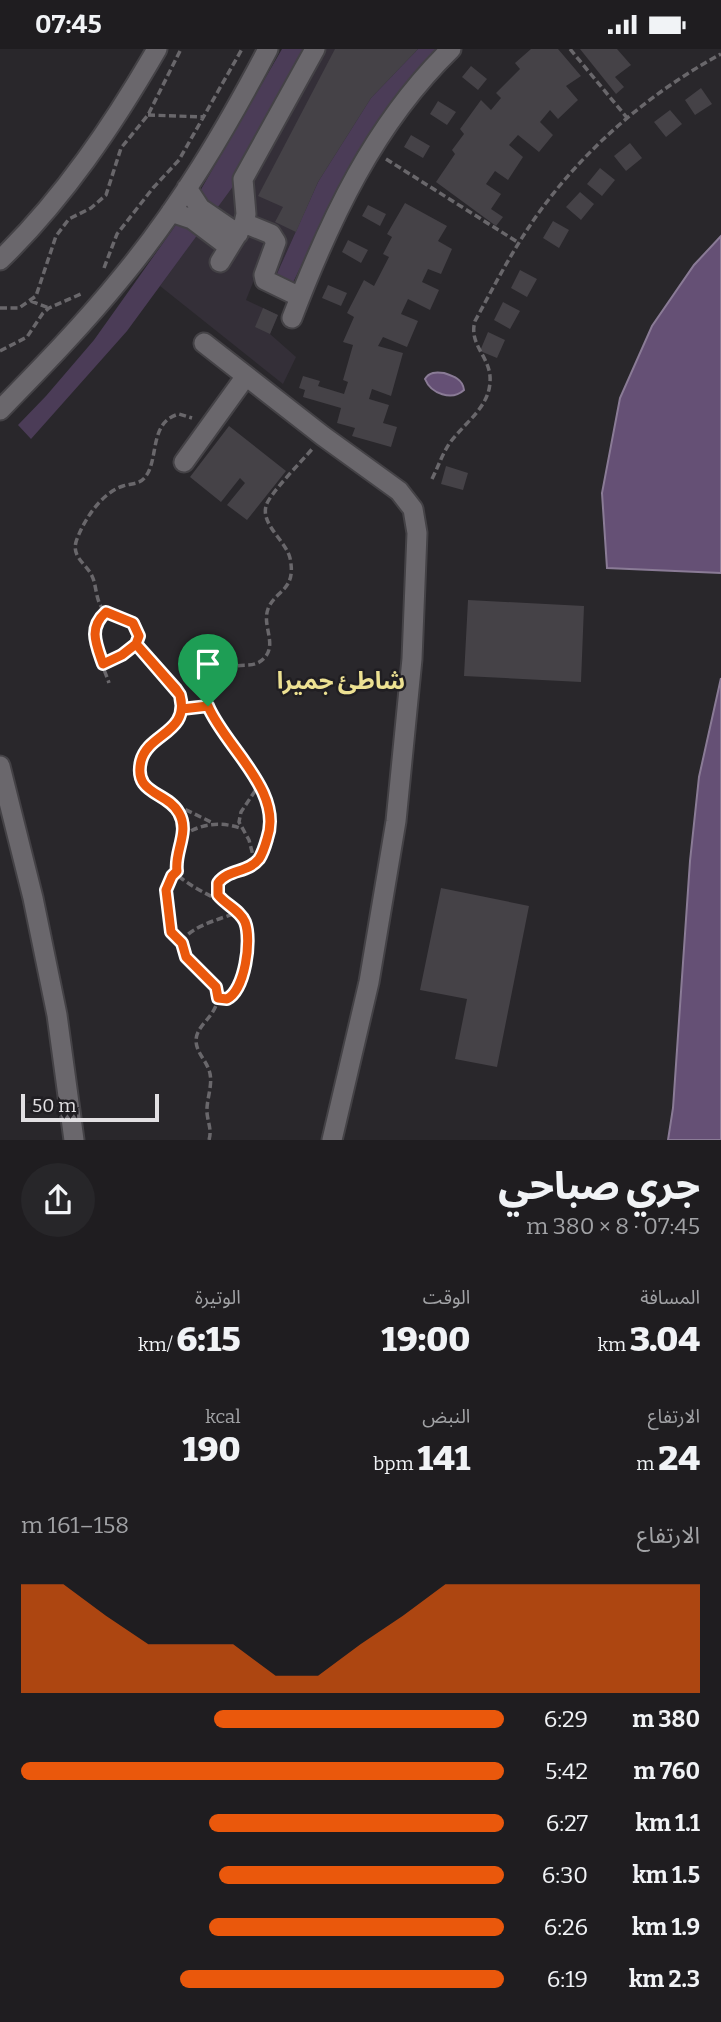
<!DOCTYPE html>
<html lang="ar">
<head>
<meta charset="utf-8">
<style>
	body { margin:0; font-family:Bitter,"Noto Sans Arabic",serif; background:#272629; color:#f1f3f6; direction:rtl; height:100vh; display:flex; flex-direction:column; font-size:26px; white-space:nowrap }
	* { box-sizing:border-box; margin:0 }
	p { font-size:23px; color:#a1a2a5 }
	.icon { flex:none; width:38px; height:38px; fill:none; stroke:currentColor; stroke-width:2; stroke-linecap:round; stroke-linejoin:round }
	.map { position:relative; height:1091px; overflow:hidden; direction:ltr }
	.drawer { display:flex; flex-direction:column; background:#1f1d20; flex:1 }
	.drawer>* { flex:none }
	.scale { position:absolute; left:21px; bottom:18px; width:138px; box-sizing:border-box; padding-left:7px; border:4px solid #e2e0e3; border-top:0; font-size:19px; line-height:24px; white-space:nowrap; color:#e2e0e3; -webkit-text-stroke:5px #201e22; paint-order:stroke }
	.pin { position:absolute; display:grid; place-items:center; width:60px; height:60px; color:#fff; margin:-72px -30px; border-radius:50% 50% 50% 0; rotate:-45deg; box-shadow:0 0 7px #0007 }
	.pin .icon { rotate:45deg }
	.round { display:grid; place-items:center; flex:none; width:74px; height:74px; border-radius:37px; background:#272629 }
	.headline { display:flex; align-items:center; justify-content:space-between; height:119px; padding:0 21px }
	h1 { font-size:38px; font-weight:800; line-height:52px }
	.figures { display:grid; grid-template-columns:repeat(3,1fr); gap:10px; height:119px; padding:7px 21px }
	.figures div { display:grid; align-content:center }
	.figures b { font-size:35px; font-weight:800 }
	.figures small { font-size:19px; font-weight:400 }
	.figures p { font-size:19px }
	.chart { height:196px; padding:14px 21px }
	.chart p { display:flex; justify-content:space-between }
	.chart svg { width:100%; height:126px; margin-top:7px; fill:#ea580c; opacity:.7 }
	ul { padding:0 21px; list-style:none; font-size:23px }
	li { display:grid; grid-template-columns:112px 84px 1fr; align-items:center; height:52px }
	li i { height:18px; border-radius:9px; background:#ea580c }
	.status { display:flex; justify-content:space-between; align-items:center; height:49px; padding:0 35px; background:#1f1d20; direction:ltr }
	.status svg { height:19px; fill:currentColor }
	.map>svg:first-child { display:block }
	.built { fill:#342f38 }
	.green { fill:#4b3c57 }
	.water { fill:#655075; stroke:#8a7b96; stroke-width:2 }
	.building { fill:#454247 }
	.lines { fill:none; stroke-linecap:round; stroke-linejoin:round }
	.minor-casing { stroke:#444246; stroke-width:23 }
	.path { stroke:#69676b; stroke-width:3.5; stroke-dasharray:7 3.5; stroke-linecap:butt }
	.minor { stroke:#6a676c; stroke-width:19 }
	.route-casing { stroke:#fff; stroke-width:14 }
	.route { stroke:#ea580c; stroke-width:9 }
	.labels { text-anchor:middle; stroke-width:5; stroke-linejoin:round; paint-order:stroke }
	.district-label { font-size:24px; font-weight:bold; fill:#ede192; stroke:#201e22 }
</style>
</head>
<body>
<div class="status"><b>07:45</b><svg viewBox="0 0 49 12"><path d="M0 12V9h3v3zM5 12V6h3v6zM10 12V3h3v9zM15 12V0h3v12zM26 1h20v11H26zM47 4h2v5h-2z"/></svg></div>
<div class="map">
<svg width="721" height="1091" viewBox="0 0 721 1091">
	<rect width="100%" height="100%" fill="#29272b"/>
	<path class="built" d="M308,0H418L318,133L275,229L258,221L246,251L278,266L270,285L296,308L283,335L160,237L215,161Z"/>
	<path class="green" d="M282,0H308L234,136L127,282L31,390L18,376L46,347L94,291L200,142Z
		M418,0H441L365,99L331,154L290,240L275,229L318,133L371,49Z"/>
	<path class="water" d="M721,187V524L607,519L602,444L620,349L652,277L694,216Z
		M444,324C453,327 463,330 464,341C452,352 431,345 425,330C429,323 436,323 444,324Z
		M721,629V1091H668L673,1059L690,812L699,728Z"/>
	<path class="building" d="M335,0H418L371,49L318,133L296,183L275,173L283,158L258,147Z
		M531,0H558L581,27L566,37L578,51L558,70L550,61L540,73L553,86L539,103L518,86L509,96L523,108L508,131L495,122L486,135L501,145L491,160L503,168L496,177L436,133L455,105L452,101L464,85L460,80L481,51L491,61L501,49L496,44L520,20L515,14Z
		M580,0H617L631,16L615,28L624,38L616,45Z
		M471,17L487,30L478,41L462,28Z
		M701,39L712,55L695,66L685,51Z
		M438,52L456,63L447,76L430,65Z
		M670,61L682,75L666,88L654,73Z
		M411,86L430,97L423,109L404,98Z
		M630,94L642,109L626,122L614,107Z
		M600,119L615,131L602,147L587,135Z
		M580,143L594,155L581,171L566,158Z
		M405,154L447,177L438,192L452,200L441,225L428,220L422,233L439,241L430,261L408,250L401,265L418,272L407,298L383,288L378,297L403,304L391,347L372,340L369,350L389,356L383,374L397,378L391,398L352,387L355,379L337,374L341,359L303,348L305,341L299,339L303,327L320,332L318,337L344,345L348,333L343,331L353,296L343,293L354,268L347,264L364,231L374,237L389,208L383,205L392,188L387,185Z
		M368,156L386,165L380,177L362,167Z
		M553,172L569,181L559,199L543,189Z
		M348,191L368,201L361,214L342,203Z
		M520,221L537,230L527,248L511,239Z
		M328,236L347,244L341,257L322,249Z
		M503,253L520,262L510,280L494,271Z
		M263,259L278,266L270,285L255,278Z
		M488,283L505,291L497,309L480,302Z
		M229,377L286,422L247,471L227,456L245,434L240,429L221,453L190,428Z
		M446,417L468,424L463,441L441,435Z
		M468,551L584,557L581,633L464,627Z
		M441,839L529,857L497,1018L455,1010L467,950L420,941Z"/>
	<g class="lines">
		<g class="minor-casing">
			<path id="minor" d="M187,139L200,159L238,185
				M171,163L192,170L229,198
				M244,174L271,185L276,193L264,226L265,231L300,248
				M0,211C63,150 113,76 157,0
				M220,213L244,174L246,165L243,130L315,0
				M292,269C330,170 374,75 451,0
				M204,294L323,387L399,442L413,460L417,484L412,610L396,772L369,933L332,1091
				M0,361C42,318 84,275 122,228C180,158 226,80 268,0
				M184,413L246,327
				M0,717L33,849L57,966L74,1091"/>
		</g>
		<path class="path" d="M570,0L628,70
			M148,66L204,68
			M386,110L519,194
			M104,219L117,185L153,139L179,111L242,0
			M31,252L49,259
			M0,259H19L36,247L56,187L69,170L91,159L106,146L121,99L148,66L181,0
			M0,302L27,288L43,264L49,259L81,245
			M432,430C438,418 442,406 449,395C463,375 489,359 490,333C492,308 468,297 475,272C493,239 510,206 531,175C578,105 647,45 721,5
			M106,563C84,583 101,610 109,634
			M136,595L176,640C200,677 150,684 142,710C130,746 170,742 181,766C190,787 169,808 181,829C218,858 267,856 243,922C239,932 236,945 227,950L218,949
			M102,615C118,609 160,587 127,570C119,566 109,568 103,560C95,551 97,535 91,525C85,514 72,508 76,493C83,472 101,444 123,437C132,434 140,436 146,427C159,409 149,373 179,365L192,369
			M182,660L208,657
			M176,756L213,774
			M182,787C200,775 219,772 240,779
			M255,814L249,791L239,773L241,763L259,736
			M177,822C163,836 167,847 169,865C171,878 169,886 182,894
			M224,854L218,846V834C229,819 249,823 259,809C294,763 236,701 211,663C204,647 220,629 232,618C245,614 256,620 266,607C276,593 262,576 268,560C275,541 297,542 290,509C286,492 261,476 266,457C269,445 303,411 313,399
			M209,1091C212,1081 208,1074 207,1064C206,1050 214,1035 209,1021C205,1010 196,1003 196,991C197,975 215,969 218,949C216,938 212,934 204,926C197,919 184,909 182,900C177,880 224,869 239,863"/>
		<use href="#minor" class="minor"/>
	</g>
	<g class="lines">
		<g class="route-casing">
			<path id="route" d="M208,657L182,660L180,646L176,640L136,595L139,587L133,574L106,563C88,579 96,595 103,615L122,606L136,595L180,646C190,684 148,684 141,712C133,746 167,742 179,764C190,783 174,803 177,822L172,827L166,841L171,883L182,894L186,908L216,938L218,949L227,950C245,941 252,891 245,873C240,861 226,856 218,846V834C228,820 248,824 259,810C263,804 265,797 267,790C284,742 225,698 208,657"/>
		</g>
		<use href="#route" class="route"/>
	</g>
	<g class="labels">
		<g class="district-label">
			<text x="341" y="640">شاطئ جميرا</text>
		</g>
	</g>
</svg>
<div class="scale">50 m</div>
<div class="pin" style="left:208px;top:657px;background:#1e9e55"><svg class="icon" aria-label="arrive" viewBox="0 0 24 24"><path d="M6 21V4h12l-3 4 3 4H6"/></svg></div>
</div>
<section class="drawer">
<div class="headline"><div><h1>جري صباحي</h1><p>07:45 · 8 × 380 m</p></div><a class="round"><svg class="icon" aria-label="share" viewBox="0 0 24 24"><path d="M12 15V3M7 8l5-5 5 5M5 13v7h14v-7"/></svg></a></div>
<div class="figures">
<div><p>المسافة</p><b>3.04<small> km</small></b></div>
<div><p>الوقت</p><b>19:00</b></div>
<div><p>الوتيرة</p><b>6:15<small> /km</small></b></div>
</div>
<div class="figures">
<div><p>الارتفاع</p><b>24<small> m</small></b></div>
<div><p>النبض</p><b>141<small> bpm</small></b></div>
<div><p>kcal</p><b>190</b></div>
</div>
<div class="chart"><p><span>الارتفاع</span>158–161 m</p>
<svg viewBox="0 0 160 44" preserveAspectRatio="none"><path d="M0 44V6L10 6L20 17L30 27L40 27L50 27L60 38L70 38L80 27L90 17L100 6L110 6L120 6L130 6L140 6L150 6L160 6V44z"/></svg>
</div>
<ul>
<li><b>380 m</b>6:29<i style="width:60%"></i></li>
<li><b>760 m</b>5:42<i style="width:100%"></i></li>
<li><b>1.1 km</b>6:27<i style="width:61%"></i></li>
<li><b>1.5 km</b>6:30<i style="width:59%"></i></li>
<li><b>1.9 km</b>6:26<i style="width:61%"></i></li>
<li><b>2.3 km</b>6:19<i style="width:67%"></i></li>
</ul>
</section>
</body>
</html>
